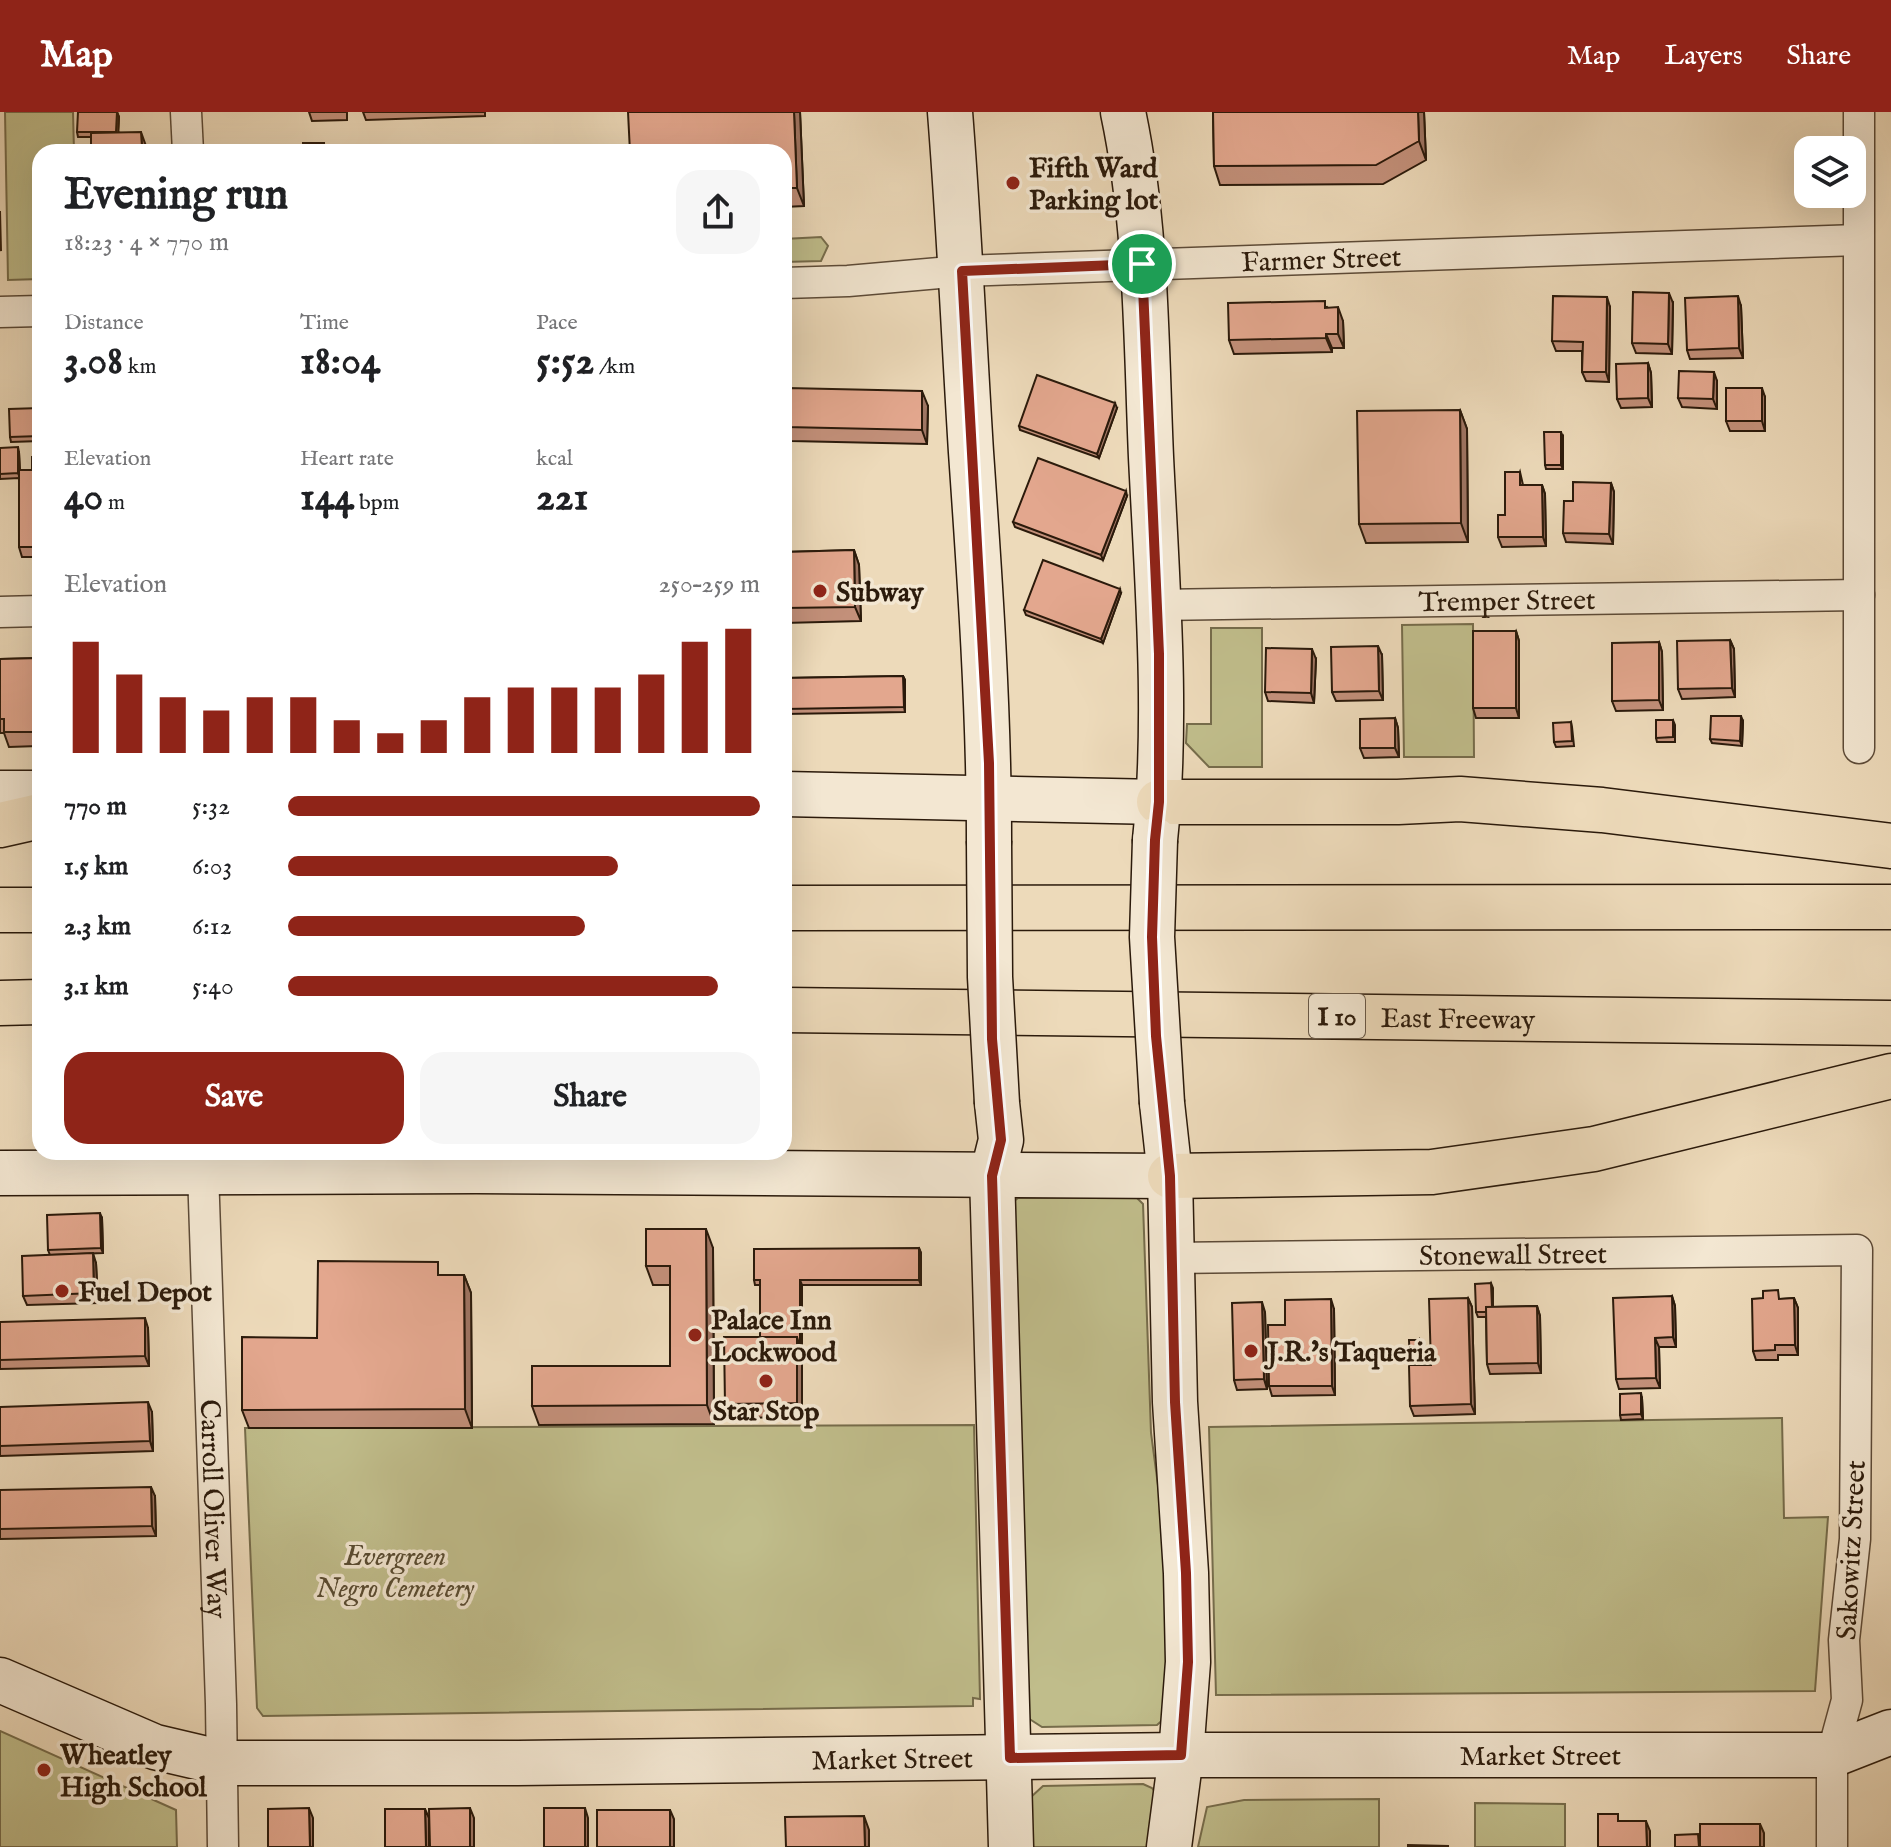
<!DOCTYPE html>
<html lang="en">
<head>
<meta charset="utf-8">
<style>
	body { margin:0; font-family:"IM FELL English",serif; background:#f6f6f6; color:#202124; height:100vh; display:flex; flex-direction:column; font-size:30px; white-space:nowrap }
	* { box-sizing:border-box; margin:0 }
	p { font-size:26px; color:#757577 }
	.icon { flex:none; width:44px; height:44px; fill:none; stroke:currentColor; stroke-width:2; stroke-linecap:round; stroke-linejoin:round }
	.map { position:relative; flex:1; overflow:hidden }
	.side { position:absolute; left:32px; top:32px; width:760px; height:1016px; display:flex; flex-direction:column; background:#fff; border-radius:24px; box-shadow:0 8px 32px #0002 }
	.side>* { flex:none }
	.tools { position:absolute; left:1794px; top:24px; display:grid; gap:16px }
	.tools a { display:grid; place-items:center; width:72px; height:72px; border-radius:16px; background:#fff; box-shadow:0 8px 32px #0002; font-size:40px }
	.pin { position:absolute; display:grid; place-items:center; width:68px; height:68px; color:#fff; margin:-34px; border:4px solid #fff; border-radius:50%; box-shadow:0 2px 8px #0007 }
	.round { display:grid; place-items:center; flex:none; width:84px; height:84px; border-radius:24px; background:#f6f6f6 }
	.headline { display:flex; align-items:center; justify-content:space-between; height:136px; padding:0 32px }
	h1 { font-size:44px; font-weight:700; line-height:60px }
	.stats { display:grid; grid-template-columns:repeat(3,1fr); gap:12px; height:136px; padding:8px 32px }
	.stats div { display:grid; align-content:center }
	.stats b { font-size:40px; font-weight:700 }
	.stats small { font-size:22px; font-weight:400 }
	.stats p { font-size:22px }
	.chart { height:224px; padding:16px 32px }
	.chart p { display:flex; justify-content:space-between }
	.chart svg { width:100%; height:144px; margin-top:8px; stroke:#8f2418; stroke-width:6 }
	.action { display:flex; gap:16px; margin-top:auto; padding:16px 32px }
	.action a { flex:1; height:92px; border-radius:24px; background:#8f2418; color:#fff; font-size:32px; font-weight:700; line-height:92px; text-align:center }
	.action a+a { background:#f6f6f6; color:#202124 }
	ul { padding:0 32px; list-style:none; font-size:26px }
	li { display:grid; grid-template-columns:128px 96px 1fr; align-items:center; height:60px }
	li i { height:20px; border-radius:10px; background:#8f2418 }
	header { display:flex; align-items:center; gap:48px; box-sizing:border-box; height:112px; padding:0 40px; background:#8f2418; color:#fff }
	header strong { font-size:38px }
	nav { display:flex; gap:44px; margin-inline-start:auto; font-size:28px }
	.map>svg:first-child { display:block }
	.green { fill:#c0bd8b; stroke:#766c4b; stroke-width:2 }
	.lines { fill:none; stroke-linecap:round; stroke-linejoin:round }
	.street-casing { stroke:#5c4a37; stroke-width:33 }
	.secondary-casing { stroke:#2b1a0b; stroke-width:47 }
	.highway-casing { stroke:#2b1a0b; stroke-width:47 }
	.street { stroke:#f3e7d2; stroke-width:30 }
	.secondary { stroke:#f3e7d2; stroke-width:44 }
	.highway { stroke:#eddaba; stroke-width:44 }
	.secondary-bridge-casing { stroke:#2b1a0b; stroke-width:47; stroke-linecap:butt }
	.secondary-bridge { stroke:#f3e7d2; stroke-width:44 }
	.wall { fill:#c3907a; stroke:#2b1a0b; stroke-width:2 }
	.shaded-wall { fill:#9f7563; stroke:#2b1a0b; stroke-width:2 }
	.building { fill:#e3a78e; stroke:#2b1a0b; stroke-width:2 }
	.route-casing { stroke:#fff; stroke-width:16 }
	.route { stroke:#8f2418; stroke-width:10 }
	.poi-dot { fill:#8f2418; stroke:#f3e7d2; stroke-width:3 }
	.labels { text-anchor:middle; stroke-width:7; stroke-linejoin:round; paint-order:stroke }
	.shield { fill:#f3e7d2; stroke:#675847; stroke-width:2 }
	.shield-label { font-size:26px; font-weight:bold; fill:#2b1a0b }
	.poi-label { font-size:28px; font-weight:bold; fill:#2b1a0b; stroke:#f3e7d2; text-anchor:start }
	.street-label { font-size:28px; fill:#2b1a0b; stroke:#f3e7d2 }
	.park-label { font-size:28px; font-style:italic; fill:#584b31; stroke:#f3e7d2 }
</style>
</head>
<body>
<header>
<strong>Map</strong>
<nav><a>Map</a><a>Layers</a><a>Share</a></nav>
</header>
<div class="map">
<svg width="1891" height="1735" viewBox="0 0 1891 1735">
	<rect width="100%" height="100%" fill="#eddaba"/>
	<filter id="stains"><feTurbulence type="fractalNoise" baseFrequency=".0025" numOctaves="4"/><feColorMatrix values="0 0 0 0 .2 0 0 0 0 .09 0 0 0 0 .02 0 0 0 .5 -.17"/></filter>
	<radialGradient id="worn" r=".72"><stop offset=".6" stop-color="#630" stop-opacity="0"/><stop offset="1" stop-color="#630" stop-opacity=".3"/></radialGradient>
	<path class="green" d="M5,0H73L74,40H40V167L8,168Z
		M821,125L828,134L821,149L784,150V127Z
		M1473,512L1474,645H1404L1402,513Z
		M1211,516H1262V655H1209L1186,631L1187,612H1211Z
		M1018,1086H1137L1143,1092L1151,1321L1169,1456L1167,1604L1157,1613L1042,1615L1028,1606L1013,1090Z
		M1782,1306L1784,1406L1828,1405L1815,1579L1216,1583L1209,1315Z
		M974,1313L980,1587L973,1586V1594L263,1604L257,1596L245,1316Z
		M0,1619L176,1698L177,1735H0Z
		M1143,1672L1152,1676L1157,1682L1152,1735H1030L1031,1685L1043,1674Z
		M1379,1687V1735H1198L1207,1695L1244,1688Z
		M1475,1691L1565,1692V1735H1475Z"/>
	<g class="lines">
		<g class="street-casing">
			<g id="street">
				<path d="M186,0L188,40"/>
				<path d="M1859,0V636"/>
				<path id="s1" d="M784,171L848,169L962,159L1858,128"/>
				<path d="M0,200L40,199"/>
				<path id="s2" d="M1157,493L1859,483"/>
				<path d="M0,500L40,499"/>
				<path id="s3" d="M203,1059L221,1592L223,1735"/>
				<path id="s4" d="M1171,1146L1857,1138L1855,1427L1844,1528L1847,1588L1832,1643V1735"/>
			</g>
		</g>
		<g class="secondary-casing">
			<g id="secondary">
				<path d="M950,0C959,113 964,227 971,340C980,469 989,599 989,729"/>
				<path d="M1123,0C1147,113 1146,230 1151,345C1157,468 1168,605 1155,728"/>
				<path d="M0,681H40"/>
				<path d="M784,682L1159,690"/>
				<path d="M997,991L1001,1028L992,1064L993,1096L1011,1735"/>
				<path d="M1162,991L1170,1064L1175,1290L1186,1461L1188,1550L1181,1643L1169,1735"/>
				<path d="M0,1061L476,1059L1170,1064"/>
				<path id="s5" d="M0,1568L155,1635L223,1651H518L1181,1643H1832L1891,1620"/>
			</g>
		</g>
		<g class="highway-casing">
			<g id="highway">
				<path d="M1159,690H1398L1460,687L1602,698L1891,734"/>
				<path d="M0,713L40,704"/>
				<path d="M784,796L1891,795"/>
				<path d="M0,798H40"/>
				<path d="M0,891L40,890"/>
				<path id="s6" d="M784,898L1891,911"/>
				<path d="M1170,1064L1432,1060L1594,1037L1891,964"/>
			</g>
		</g>
		<use href="#street" class="street"/>
		<use href="#secondary" class="secondary"/>
		<use href="#highway" class="highway"/>
		<g class="secondary-bridge-casing">
			<path id="secondary-bridge" d="M1155,728L1152,825L1162,991
				M989,729L990,865L997,991"/>
		</g>
		<use href="#secondary-bridge" class="secondary-bridge"/>
	</g>
	<path class="wall" d="M117,0L119,5L118,20L146,34L147,40H76L91,38V25H78L77,20Z
		M309,0H347V8L312,9Z
		M363,0H485V4L366,8Z
		M628,0H800L804,94L784,95V40Z
		M1213,0H1424L1426,48L1383,72L1220,73L1214,54Z
		M1673,191L1672,242L1636,241L1632,231Z
		M1741,194L1743,246L1690,247L1687,238Z
		M1327,195L1343,209L1344,236H1332V240L1234,242L1229,228Z
		M1610,195L1609,270L1586,269L1582,260V239H1556L1552,229Z
		M1648,251L1651,261L1652,295L1621,296L1617,287Z
		M1717,269V297L1682,295L1678,286Z
		M1765,285V319H1730L1726,309Z
		M928,294L927,332L791,329L786,315Z
		M40,296V329L11,330L10,325Z
		M1117,296L1099,346L1020,318L1019,314Z
		M1460,298L1467,317L1468,430L1366,431L1359,412Z
		M1563,325V357H1546L1545,353Z
		M0,336L19,340L20,358H32L40,345V445H22L19,435V366L0,367Z
		M1520,360L1523,373H1542L1545,382L1546,434L1502,435L1498,425Z
		M1611,371L1614,380L1613,432L1566,430L1563,421L1573,389Z
		M1127,384L1103,448L1015,415L1013,410Z
		M854,438L859,453L861,509L784,511V440Z
		M1121,481L1103,531L1026,503L1024,498Z
		M1516,519L1519,529V606H1476L1473,596Z
		M1730,528L1734,537L1735,585L1682,587L1678,577Z
		M1659,530L1662,540L1663,598L1616,599L1612,589Z
		M1382,543L1383,588L1336,589L1332,580Z
		M40,546V618H38V634L9,635L4,621H0V547Z
		M1316,547L1314,591L1268,589L1265,580Z
		M903,564L905,568V600L784,602V566Z
		M1395,606L1398,616L1399,645L1364,646L1360,636Z
		M1673,608L1675,613V630H1657L1656,626Z
		M1743,609L1742,634L1712,631L1710,627Z
		M1571,610L1572,615L1574,634L1556,635L1554,630Z
		M102,1106L103,1141L50,1143L48,1138Z
		M713,1136L714,1312L539,1313L532,1294L670,1254V1173H653L646,1154Z
		M919,1136L921,1141V1173H802V1305L730,1306L725,1292L760,1225V1173H755L754,1168Z
		M96,1151L98,1191L27,1193L23,1184Z
		M443,1163H464L471,1181L472,1316H249L242,1298L317,1226Z
		M1491,1171L1493,1176V1195L1537,1194L1540,1204L1541,1261L1490,1262L1487,1252L1486,1205H1478L1476,1200Z
		M1672,1184L1675,1194L1676,1235H1659L1660,1276L1619,1277L1616,1267Z
		M1468,1186L1472,1195L1475,1302L1414,1304L1410,1294L1420,1228L1422,1232V1253H1431Z
		M1794,1186L1798,1196V1243H1778V1248H1756L1753,1239L1781,1187Z
		M1334,1197L1335,1283L1272,1284L1269,1274L1285,1213Z
		M1265,1200L1267,1277L1237,1278L1234,1268Z
		M0,1210L148,1216L149,1254L0,1257Z
		M1642,1286L1643,1307L1621,1308L1620,1303Z
		M0,1295L152,1300L153,1339L0,1344Z
		M0,1378L155,1384L156,1424L0,1427Z"/>
	<path class="shaded-wall" d="M117,0L119,5L118,26L116,21Z
		M794,0H800L804,94L797,76Z
		M1418,0H1424L1426,48L1419,29Z
		M141,20L146,34L147,40H143L142,35Z
		M0,99L1,139L0,136Z
		M1669,181L1673,191L1672,242L1668,232Z
		M1738,184L1741,194L1743,246L1739,236Z
		M1607,185L1610,195L1609,270L1606,260Z
		M1338,195L1343,209L1344,236L1338,222Z
		M1326,222L1332,236V240L1326,226Z
		M1648,251L1651,261L1652,295L1648,286Z
		M1714,260L1717,269V297L1713,287Z
		M1762,276L1765,285V319L1762,309Z
		M922,279L928,294L927,332L922,318Z
		M1115,291L1117,296L1099,346L1097,342Z
		M1460,298L1467,317L1468,430L1461,411Z
		M1561,320L1563,325V357L1561,353Z
		M18,335L19,340L20,366L18,361Z
		M1611,371L1614,380L1613,432L1609,422Z
		M1542,373L1545,382L1546,434L1543,425Z
		M1126,379L1127,384L1103,448L1101,443Z
		M854,438L859,453L861,509L855,495Z
		M1120,477L1121,481L1103,531L1101,527Z
		M1516,519L1519,529V606L1516,596Z
		M1730,528L1734,537L1735,585L1732,576Z
		M1659,530L1662,540L1663,598L1659,588Z
		M1378,534L1382,543L1383,588L1379,579Z
		M1312,537L1316,547L1314,591L1311,581Z
		M903,564L905,568V600L904,595Z
		M33,603L38,618V634L33,620Z
		M1741,604L1743,609L1742,634L1740,629Z
		M1395,606L1398,616L1399,645L1395,636Z
		M100,1101L102,1106L103,1141L101,1136Z
		M706,1117L713,1136L714,1312L707,1293Z
		M919,1136L921,1141V1173L919,1168Z
		M93,1141L96,1151L98,1191L94,1181Z
		M464,1163L471,1181L472,1316L465,1297Z
		M800,1168L802,1173V1240L800,1235Z
		M1672,1184L1675,1194L1676,1235L1673,1225Z
		M1468,1186L1472,1195L1475,1302L1471,1292Z
		M1794,1186L1798,1196V1243L1795,1233Z
		M1331,1187L1334,1197L1335,1283L1332,1274Z
		M1262,1190L1265,1200L1267,1277L1264,1267Z
		M1537,1194L1540,1204L1541,1261L1538,1251Z
		M145,1206L148,1216L149,1254L145,1244Z
		M797,1225L802,1240V1305L797,1291Z
		M1655,1226L1659,1235L1660,1276L1656,1266Z
		M1420,1228L1422,1232L1423,1258L1421,1253Z
		M1641,1281L1642,1286L1643,1307L1641,1302Z
		M148,1290L152,1300L153,1339L150,1329Z
		M151,1375L155,1384L156,1424L152,1414Z
		M309,1696L313,1706V1735H310Z
		M470,1696L474,1706V1735H470Z
		M585,1696L588,1706V1735H585Z
		M425,1697L429,1706V1735H426Z
		M670,1698L674,1707V1735H670Z
		M864,1704L869,1718V1735H865Z
		M1646,1709L1650,1719V1735H1647Z
		M1760,1712L1764,1721V1735H1760Z"/>
	<path class="building" d="M78,0H117L116,20H77Z
		M628,0H794L797,76H784V40H630Z
		M1213,0H1418L1419,29L1376,53L1214,54Z
		M141,20L142,35L115,36V40H76V39L91,38V21Z
		M303,31H324V40H303Z
		M1633,180L1669,181L1668,232L1632,231Z
		M1553,184L1607,185L1606,260H1582L1583,230L1552,229Z
		M1738,184L1739,236L1687,238L1685,186Z
		M1325,189V196L1338,195V222H1326V226L1229,228L1228,191Z
		M1648,251V286L1617,287L1616,252Z
		M1679,259L1714,260L1713,287L1678,286Z
		M1037,263L1115,291L1097,342L1019,314Z
		M787,276L922,279V318L786,315Z
		M1726,276H1762V309H1726Z
		M40,296V324L10,325L9,297Z
		M1460,298L1461,411L1359,412L1357,299Z
		M1544,320H1561V353H1545Z
		M18,335V361L0,362V336Z
		M32,345H40V435H19V358H32Z
		M1038,346L1126,379L1101,443L1013,410Z
		M1505,360H1520V373H1542L1543,425H1498V403H1505Z
		M1573,370L1611,371L1609,422L1563,421L1564,389H1573Z
		M854,438L855,495L784,496V440Z
		M1043,448L1120,477L1101,527L1024,498Z
		M1473,519H1516V596H1473Z
		M1730,528L1732,576L1678,577L1677,529Z
		M1659,530V588L1612,589V531Z
		M1378,534L1379,579L1332,580L1331,535Z
		M1266,536L1312,537L1311,581L1265,580Z
		M40,546V603H33V620H4V607H0V547Z
		M903,564L904,595L784,597V566Z
		M1711,604H1741L1740,629L1710,627Z
		M1395,606V636H1360V607Z
		M1656,608H1673V625L1656,626Z
		M1571,610L1572,629L1554,630L1553,611Z
		M100,1101L101,1136L48,1138L47,1103Z
		M646,1117H706L707,1293L532,1294V1254H670V1154H646Z
		M919,1136V1168H800V1235L797,1225H760V1168H754V1137Z
		M93,1141L94,1181L23,1184L22,1144Z
		M318,1149L438,1150V1163H464L465,1297L242,1298V1225L317,1226Z
		M1491,1171L1492,1195H1486V1200H1476L1475,1172Z
		M1778,1178L1779,1187L1794,1186L1795,1233H1775V1238L1753,1239L1752,1187L1763,1186V1179Z
		M1672,1184L1673,1225L1655,1226L1656,1266L1616,1267L1613,1186Z
		M1468,1186L1471,1292L1410,1294L1409,1253H1431L1429,1187Z
		M1331,1187L1332,1274H1269L1268,1213H1285V1188Z
		M1262,1190L1264,1267L1234,1268L1232,1191Z
		M1537,1194L1538,1251L1487,1252L1486,1195Z
		M145,1206V1244L0,1248V1210Z
		M724,1225H797V1291L725,1292Z
		M1409,1228H1420L1421,1253H1410Z
		M1641,1281V1302L1620,1303V1282Z
		M148,1290L150,1329L0,1334V1295Z
		M151,1375L152,1414L0,1417V1378Z
		M309,1696L310,1735H268V1697Z
		M470,1696V1735H430L429,1697Z
		M544,1696H585V1735H544Z
		M385,1697H425L426,1735H385Z
		M597,1698H670V1735H597Z
		M1598,1702H1618V1709H1646L1647,1735H1598Z
		M864,1704L865,1735H786L785,1705Z
		M1700,1712H1760V1735H1700Z
		M1698,1722L1699,1735H1675V1723Z
		M1408,1733L1448,1734V1735H1408Z"/>
	<g class="lines">
		<g class="route-casing">
			<path id="route" d="M1142,152L1159,542V690L1155,728L1152,825L1156,924L1170,1064L1175,1290L1186,1461L1188,1550L1181,1643L1010,1646L992,1064L1001,1028L992,927L989,651L962,159Z"/>
		</g>
		<use href="#route" class="route"/>
	</g>
	<g class="poi-dot">
		<circle cx="1013" cy="71" r="8"/>
		<circle cx="820" cy="479" r="8"/>
		<circle cx="62" cy="1179" r="8"/>
		<circle cx="695" cy="1223" r="8"/>
		<circle cx="1251" cy="1239" r="8"/>
		<circle cx="766" cy="1269" r="8"/>
		<circle cx="44" cy="1658" r="8"/>
	</g>
	<g class="labels">
		<rect class="shield" x="1309" y="882" width="56" height="44" rx="6"/>
		<g class="shield-label">
			<text x="1337" y="913">I 10</text>
		</g>
		<g class="poi-label">
			<text x="1029" y="65">Fifth Ward<tspan x="1029" dy="32">Parking lot</tspan></text>
			<text x="836" y="489">Subway</text>
			<text x="78" y="1189">Fuel Depot</text>
			<text x="711" y="1217">Palace Inn<tspan x="711" dy="32">Lockwood</tspan></text>
			<text x="1267" y="1249">J.R.'s Taqueria</text>
			<text x="766" y="1308" text-anchor="middle">Star Stop</text>
			<text x="60" y="1652">Wheatley<tspan x="60" dy="32">High School</tspan></text>
		</g>
		<g class="street-label">
			<text dy="10" stroke="none"><textPath href="#s1" startOffset="538">Farmer Street</textPath></text>
			<text dy="10" stroke="none"><textPath href="#s2" startOffset="350">Tremper Street</textPath></text>
			<text dy="10" stroke="none"><textPath href="#s6" startOffset="674">East Freeway</textPath></text>
			<text dy="10" stroke="none"><textPath href="#s4" startOffset="342">Stonewall Street</textPath></text>
			<text dy="10" stroke="none"><textPath href="#s3" startOffset="338">Carroll Oliver Way</textPath></text>
			<text transform="translate(1850 1438) rotate(-87)" y="10">Sakowitz Street</text>
			<text dy="10" stroke="none"><textPath href="#s5" startOffset="1556">Market Street</textPath></text>
			<text dy="10" stroke="none"><textPath href="#s5" startOffset="908">Market Street</textPath></text>
		</g>
		<g class="park-label">
			<text x="395" y="1453">Evergreen<tspan x="395" dy="32">Negro Cemetery</tspan></text>
		</g>
	</g>
	<rect width="100%" height="100%" filter="url(#stains)"/>
	<rect width="100%" height="100%" fill="url(#worn)"/>
</svg>
<div class="tools">
<a><svg class="icon" aria-label="layers" viewBox="0 0 24 24"><path d="M12 4l9 5-9 5-9-5zM3 14l9 5 9-5"/></svg></a>
</div>
<div class="pin" style="left:1142px;top:152px;background:#1e9e55"><svg class="icon" aria-label="arrive" viewBox="0 0 24 24"><path d="M6 21V4h12l-3 4 3 4H6"/></svg></div>
<section class="side">
<div class="headline"><div><h1>Evening run</h1><p>18:23 · 4 × 770 m</p></div><a class="round"><svg class="icon" aria-label="share" viewBox="0 0 24 24"><path d="M12 15V3M7 8l5-5 5 5M5 13v7h14v-7"/></svg></a></div>
<div class="stats">
<div><p>Distance</p><b>3.08<small> km</small></b></div>
<div><p>Time</p><b>18:04</b></div>
<div><p>Pace</p><b>5:52<small> /km</small></b></div>
</div>
<div class="stats">
<div><p>Elevation</p><b>40<small> m</small></b></div>
<div><p>Heart rate</p><b>144<small> bpm</small></b></div>
<div><p>kcal</p><b>221</b></div>
</div>
<div class="chart"><p><span>Elevation</span>250–259 m</p>
<svg viewBox="0 0 160 44" preserveAspectRatio="none"><path d="M5 44V10M15 44V20M25 44V27M35 44V31M45 44V27M55 44V27M65 44V34M75 44V38M85 44V34M95 44V27M105 44V24M115 44V24M125 44V24M135 44V20M145 44V10M155 44V6"/></svg>
</div>
<ul>
<li><b>770 m</b>5:32<i style="width:100%"></i></li>
<li><b>1.5 km</b>6:03<i style="width:70%"></i></li>
<li><b>2.3 km</b>6:12<i style="width:63%"></i></li>
<li><b>3.1 km</b>5:40<i style="width:91%"></i></li>
</ul>
<div class="action"><a>Save</a><a>Share</a></div>
</section>
</div>
</body>
</html>
